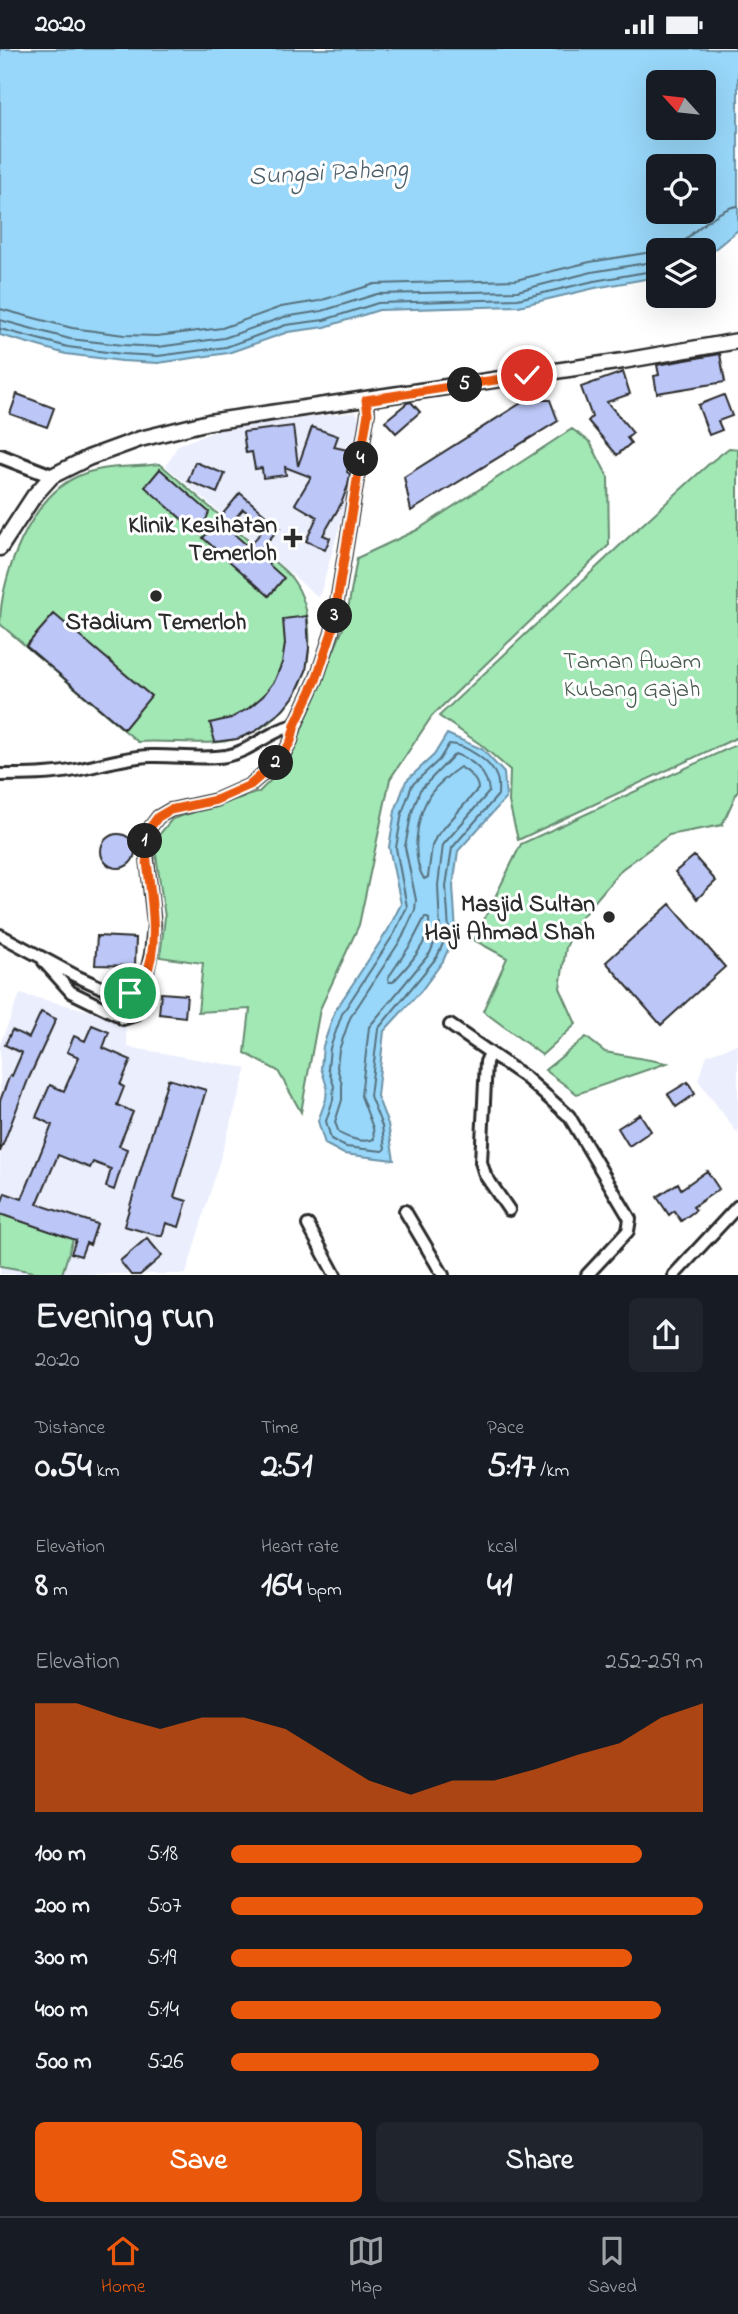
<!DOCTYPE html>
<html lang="en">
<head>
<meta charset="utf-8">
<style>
	body { margin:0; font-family:"Indie Flower",sans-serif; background:#20242c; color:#f1f3f6; height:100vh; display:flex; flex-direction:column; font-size:26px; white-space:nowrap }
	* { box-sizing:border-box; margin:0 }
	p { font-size:23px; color:#9ea1a6 }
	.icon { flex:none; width:38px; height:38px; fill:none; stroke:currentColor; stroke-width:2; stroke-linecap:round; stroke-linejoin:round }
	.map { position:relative; height:1226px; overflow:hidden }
	.details { display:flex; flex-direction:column; background:#171b24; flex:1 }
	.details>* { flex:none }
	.needle { width:46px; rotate:297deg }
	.fabs { position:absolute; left:646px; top:21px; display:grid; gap:14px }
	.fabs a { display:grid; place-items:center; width:70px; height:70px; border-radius:10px; background:#171b24; box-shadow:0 7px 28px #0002; font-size:35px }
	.pin { position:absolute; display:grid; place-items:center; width:60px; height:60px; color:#fff; margin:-30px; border:4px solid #fff; border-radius:50%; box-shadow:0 2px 7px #0007 }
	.km { position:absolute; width:35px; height:35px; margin:-18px; border-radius:50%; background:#222; color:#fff; font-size:19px; line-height:35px; text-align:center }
	.round { display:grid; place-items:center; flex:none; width:74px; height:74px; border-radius:10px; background:#20242c }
	.summary { display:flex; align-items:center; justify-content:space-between; height:119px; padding:0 35px }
	h1 { font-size:38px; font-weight:700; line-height:52px }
	.stats { display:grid; grid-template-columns:repeat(3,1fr); gap:10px; height:119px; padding:7px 35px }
	.stats div { display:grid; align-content:center }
	.stats b { font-size:35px; font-weight:700 }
	.stats small { font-size:19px; font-weight:400 }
	.stats p { font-size:19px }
	.chart { height:196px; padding:14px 35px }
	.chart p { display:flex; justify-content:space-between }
	.chart svg { width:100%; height:126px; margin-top:7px; fill:#ea580c; opacity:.7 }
	.cta { display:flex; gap:14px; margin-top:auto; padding:14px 35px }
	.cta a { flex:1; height:80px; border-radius:10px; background:#ea580c; color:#fff; font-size:28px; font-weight:700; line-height:80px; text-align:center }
	.cta a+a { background:#20242c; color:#f1f3f6 }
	ul { padding:0 35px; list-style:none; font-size:23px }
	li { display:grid; grid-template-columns:112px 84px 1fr; align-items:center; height:52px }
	li i { height:18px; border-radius:9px; background:#ea580c }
	.status { display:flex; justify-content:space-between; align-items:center; height:49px; padding:0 35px; background:#171b24; direction:ltr }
	.status svg { height:19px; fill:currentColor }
	.menu { display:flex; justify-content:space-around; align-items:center; height:98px; border-top:2px solid #363941; background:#171b24; font-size:19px; color:#9ea1a6 }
	.menu a { display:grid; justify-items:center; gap:4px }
	.menu .on { color:#ea580c }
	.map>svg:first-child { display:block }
	.built { fill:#ebeefd }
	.green { fill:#a2e8b5; stroke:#668a70; stroke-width:2 }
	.water { fill:#98d7f9; stroke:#6c92a7; stroke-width:2; fill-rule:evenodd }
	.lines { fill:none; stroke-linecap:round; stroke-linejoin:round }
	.shore { stroke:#57707d; stroke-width:2 }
	.building { fill:#bcc7f8; stroke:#2b2b2b; stroke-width:2; fill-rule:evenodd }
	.minor-casing { stroke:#2b2b2b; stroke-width:16 }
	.tertiary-casing { stroke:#2b2b2b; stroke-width:18 }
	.secondary-casing { stroke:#2b2b2b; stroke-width:19 }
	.minor { stroke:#fff; stroke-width:10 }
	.tertiary { stroke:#fff; stroke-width:12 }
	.secondary { stroke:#fff; stroke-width:14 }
	.route-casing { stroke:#fff; stroke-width:14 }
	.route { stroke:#ea580c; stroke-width:9 }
	.poi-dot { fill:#2b2b2b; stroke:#fff; stroke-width:2.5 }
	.labels { text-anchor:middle; stroke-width:6; stroke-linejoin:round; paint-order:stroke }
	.poi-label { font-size:24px; font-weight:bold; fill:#2b2b2b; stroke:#fff; text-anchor:end }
	.park-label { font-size:24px; fill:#495a4e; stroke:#fff }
	.water-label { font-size:26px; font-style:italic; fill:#4c5f69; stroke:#fff }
</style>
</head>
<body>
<div class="status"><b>20:20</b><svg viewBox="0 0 49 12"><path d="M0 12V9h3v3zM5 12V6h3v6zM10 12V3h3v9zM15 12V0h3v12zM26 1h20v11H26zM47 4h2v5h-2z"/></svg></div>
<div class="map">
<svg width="738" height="1226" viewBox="0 0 738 1226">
	<rect width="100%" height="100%" fill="#fff"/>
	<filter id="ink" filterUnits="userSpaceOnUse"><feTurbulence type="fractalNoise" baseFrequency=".0143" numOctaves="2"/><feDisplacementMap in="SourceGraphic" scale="14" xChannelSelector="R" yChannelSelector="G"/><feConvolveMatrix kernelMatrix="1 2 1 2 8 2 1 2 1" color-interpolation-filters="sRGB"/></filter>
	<g filter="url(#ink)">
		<path class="built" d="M356,363L361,374L354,428L319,549L166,417L178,396L227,378Z
			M20,945L124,970L128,998L247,1019L186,1225H0V995Z
			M738,995V1085L698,1031L707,1006Z"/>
		<path class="green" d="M572,380L590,393L608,428L609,496L432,667L390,730L359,876L320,960L301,1063L278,1022L245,1004L250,960L198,963L203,914L160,908L165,868L154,792L172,770L259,743L288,714L346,572L357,509L417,481Z
			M729,399L738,400V688L518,791L509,753L510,721L480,695L439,667L632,485L711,413Z
			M160,415C192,443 225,471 257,499C268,509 285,519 293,531C312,558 314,604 301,634C289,660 267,680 239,689C207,699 171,690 138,693L0,575C0,528 31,449 76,428C102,415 132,419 160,415Z
			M738,695V741L722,776L669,786L622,820L579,871L566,898L560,939L576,975L542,1006L483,962L507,909L474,891L521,795Z
			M586,988L605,1003L667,1014L577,1045L545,1021Z
			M0,1165L73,1190L62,1225H46L0,1217Z"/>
		<path class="water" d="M0,0H738V181L704,209V201H658L657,228L595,239L519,257L379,261L325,278L288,283L228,304L158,314L122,312L66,305L0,286ZM658,33H704V79H658ZM658,117H704V163H658Z
			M447,685L482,700L504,724L506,749L458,802L453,837L456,883L443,912L421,942L384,982L377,1047L388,1075L394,1111L344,1105L325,1095L318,1072L326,1050L327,1038L321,1019L323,997L335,962L388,881L401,855L389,798L395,762L406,732L434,706Z"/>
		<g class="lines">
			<path class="shore" d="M679,201C685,187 722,158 738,157
				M0,260L72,279L124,286L157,287L222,279L281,258L319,252L375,235L516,231L590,213L658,202
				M0,271L70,290L123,296L158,298L224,289L284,268L322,262L377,245L517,242L592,223L658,212
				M0,280L68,298L122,305L158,307L226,298L286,276L324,271L378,254L518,250L594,232L658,221
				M449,695C465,695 492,713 497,729C499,734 498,741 498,746L452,799L446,837L449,881L437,908L378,980L370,1047L382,1077L385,1100L382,1102L346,1098L331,1090L326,1072L333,1051L334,1037L328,1019L330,999L342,965L394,885L407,858L396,799L402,764L412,736L439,711Z
				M455,705C473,711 488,724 489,743L443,796L438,836L440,880L430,904L369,978L361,1047L373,1079L374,1090C364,1094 349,1090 339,1084L335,1073L342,1051V1036L337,1018L339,1001L350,969L402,889L415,861L416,851L405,798L411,766L420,741Z
				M460,718C468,722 478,731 478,740L436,788L432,797L428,828L424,830C411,808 416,771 428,749C433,739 451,724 460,718Z
				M425,868L429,870C431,893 407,918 393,933H389L388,929L411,895Z"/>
		</g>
		<path class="building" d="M720,305L725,333L657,344L654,327L659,326L657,316Z
			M623,323L630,345L607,353L633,384L627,389L631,394L617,406L588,372L592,368L581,338Z
			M17,345L54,359L47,378L10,365Z
			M724,346L732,367L718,372L722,381L709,386L698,356Z
			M526,351H550L558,372L411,462L404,428Z
			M411,353L420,363L396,384L385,372L407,354Z
			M293,377L298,417L312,378L338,387L334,398L352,402L347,423L350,425L348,436L341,455L323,486L330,489L325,501L306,492L317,468L295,455L311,428L285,418L286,426L263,429L262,419L255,420L252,403L246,404L243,383Z
			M195,413L225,425L217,444L188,432Z
			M160,420L209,463L200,486L145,438Z
			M240,444L280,478L257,505L284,529L269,547L203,489ZM243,460L265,478L249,498L227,479Z
			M54,565L151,647L124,680L26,597Z
			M307,567L309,599L306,622L295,646L283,661L256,682L237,690L215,693L210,674L231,669L249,659L263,647L275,631L282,614L285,595L283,570Z
			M101 802a17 17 0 1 1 34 0a17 17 0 1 1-34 0Z
			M694,807L716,832L697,850L675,823Z
			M670,855L725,918L661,976L606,913Z
			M97,887L136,889L135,917L95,916Z
			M161,944L187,946L185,968L159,965Z
			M41,963L56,970L28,1031L0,1103V1052L10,1026L12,1027L22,1004L5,996L12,981L29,989Z
			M92,976L109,983L103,999L131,1011L120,1036L124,1038L117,1056L133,1063L119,1097L127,1100L114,1141L106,1138L111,1120L93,1113L90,1119L58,1106L37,1155L97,1175L90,1196L86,1194L81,1207L71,1204L76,1191L0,1165V1158L5,1144L22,1150L52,1076L36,1068L50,1036L64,1042L79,1008L67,1003L74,987L85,992Z
			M168,1030L206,1041L174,1148L187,1152L179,1178L166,1174L162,1187H159L124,1177Z
			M688,1033L695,1045L676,1058L668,1045Z
			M640,1065L651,1082L629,1097L618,1079Z
			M707,1122L719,1140L693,1158L696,1161L681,1172L674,1162L669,1166L657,1148L678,1134L681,1140Z
			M147,1189L162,1207L140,1226H131L120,1212Z"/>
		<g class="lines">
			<g class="minor-casing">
				<path id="minor" d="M0,726C25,726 51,726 76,721C101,716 125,708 150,707C175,706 201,711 226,707C252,702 270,681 295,676
					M0,886L76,927L118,946
					M44,913L71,943L116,965
					M130,944C139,949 141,957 135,966L123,970L114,962V951L121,944H130L145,929
					M139,958L151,905L154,875L145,791L149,780L158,768L170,761L216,751L250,736L281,709L291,692L295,676L316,631L332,583L368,364L367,351
					M450,976L525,1028L569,1067L630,1170L628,1182L587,1226
					M490,1004L486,1013L481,1113L485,1126L509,1161
					M405,1162L443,1226
					M308,1176L335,1226
					M674,1226L738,1157"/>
			</g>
			<g class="tertiary-casing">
				<path id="tertiary" d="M0,407L52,427"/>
			</g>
			<g class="secondary-casing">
				<path id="secondary" d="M0,499L34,447L52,427L88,409L140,390L209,373L623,312L738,292"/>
			</g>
			<use href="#minor" class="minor"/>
			<use href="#tertiary" class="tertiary"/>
			<use href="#secondary" class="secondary"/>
		</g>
	</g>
	<g class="lines" filter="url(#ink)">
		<g class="route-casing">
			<path id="route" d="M130,944C135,939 142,934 145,928C163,890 147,831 145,791L149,780L158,768L170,761L216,751L250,736L281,709L291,692L295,676L316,631L332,583L368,364L366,351L527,326"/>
		</g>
		<use href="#route" class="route"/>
	</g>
	<g class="poi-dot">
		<path d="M289.5 478.5h7v7h7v7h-7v7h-7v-7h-7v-7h7z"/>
		<circle cx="156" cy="547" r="7"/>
		<circle cx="609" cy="868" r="7"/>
	</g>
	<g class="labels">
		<g class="poi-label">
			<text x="277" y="483">Klinik Kesihatan<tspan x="277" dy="28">Temerloh</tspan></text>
			<text x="156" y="580" text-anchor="middle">Stadium Temerloh</text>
			<text x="595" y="862">Masjid Sultan<tspan x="595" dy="28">Haji Ahmad Shah</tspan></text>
		</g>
		<g class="park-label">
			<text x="632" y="619">Taman Awam<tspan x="632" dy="28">Kubang Gajah</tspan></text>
		</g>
		<g class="water-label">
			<text transform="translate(328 122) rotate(-3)" y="9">Sungai Pahang</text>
		</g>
	</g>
</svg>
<div class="fabs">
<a><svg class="needle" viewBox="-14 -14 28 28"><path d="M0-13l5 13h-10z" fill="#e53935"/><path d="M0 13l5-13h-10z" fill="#9ea1a6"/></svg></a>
<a><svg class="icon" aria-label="locate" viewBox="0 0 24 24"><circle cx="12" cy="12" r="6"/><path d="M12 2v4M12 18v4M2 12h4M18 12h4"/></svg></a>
<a><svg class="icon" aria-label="layers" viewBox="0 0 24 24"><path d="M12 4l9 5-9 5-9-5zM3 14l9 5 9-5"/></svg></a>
</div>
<div class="pin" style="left:130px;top:944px;background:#1e9e55"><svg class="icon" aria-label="arrive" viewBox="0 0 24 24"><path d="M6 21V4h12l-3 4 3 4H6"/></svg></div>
<div class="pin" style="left:527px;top:326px;background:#d93025"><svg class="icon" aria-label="check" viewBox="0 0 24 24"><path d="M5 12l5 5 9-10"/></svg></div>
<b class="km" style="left:145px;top:792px">1</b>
<b class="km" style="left:276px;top:714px">2</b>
<b class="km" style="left:335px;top:567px">3</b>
<b class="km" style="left:361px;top:410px">4</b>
<b class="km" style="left:465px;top:336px">5</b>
</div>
<section class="details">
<div class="summary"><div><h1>Evening run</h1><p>20:20</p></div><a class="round"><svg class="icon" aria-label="share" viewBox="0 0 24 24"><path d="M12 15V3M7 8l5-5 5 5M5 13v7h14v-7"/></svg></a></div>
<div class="stats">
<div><p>Distance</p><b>0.54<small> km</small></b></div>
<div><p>Time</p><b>2:51</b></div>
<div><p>Pace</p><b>5:17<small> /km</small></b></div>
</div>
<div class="stats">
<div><p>Elevation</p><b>8<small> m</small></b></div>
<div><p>Heart rate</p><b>164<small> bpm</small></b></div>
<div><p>kcal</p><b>41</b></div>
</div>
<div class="chart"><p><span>Elevation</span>252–259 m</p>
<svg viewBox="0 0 160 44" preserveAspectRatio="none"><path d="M0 44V6L10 6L20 11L30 15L40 11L50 11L60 15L70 24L80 33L90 38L100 33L110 33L120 29L130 24L140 20L150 11L160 6V44z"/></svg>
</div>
<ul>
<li><b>100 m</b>5:18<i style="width:87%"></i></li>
<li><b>200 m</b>5:07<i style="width:100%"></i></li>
<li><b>300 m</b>5:19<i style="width:85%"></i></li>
<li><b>400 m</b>5:14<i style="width:91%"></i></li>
<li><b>500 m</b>5:26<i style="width:78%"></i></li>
</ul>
<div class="cta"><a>Save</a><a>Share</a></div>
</section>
<nav class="menu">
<a class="on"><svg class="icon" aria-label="home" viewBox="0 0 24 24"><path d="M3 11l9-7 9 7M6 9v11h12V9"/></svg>Home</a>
<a><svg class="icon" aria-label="map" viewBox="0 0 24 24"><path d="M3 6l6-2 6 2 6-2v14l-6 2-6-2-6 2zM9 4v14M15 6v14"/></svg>Map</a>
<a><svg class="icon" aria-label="saved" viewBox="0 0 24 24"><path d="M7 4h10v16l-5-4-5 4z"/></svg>Saved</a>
</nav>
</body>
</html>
